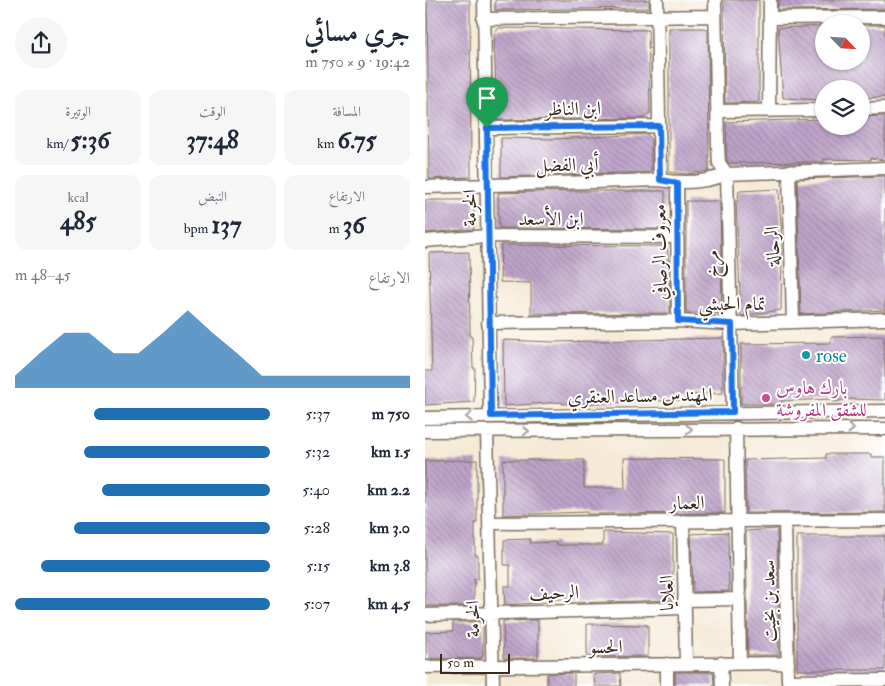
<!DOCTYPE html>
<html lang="ar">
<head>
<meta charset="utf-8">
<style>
	body { margin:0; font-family:"IM FELL Double Pica",Amiri,serif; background:#f6f6f7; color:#1f2937; direction:rtl; height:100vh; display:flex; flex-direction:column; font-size:19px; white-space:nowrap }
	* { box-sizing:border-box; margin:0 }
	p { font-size:16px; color:#747a83 }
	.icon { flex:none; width:28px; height:28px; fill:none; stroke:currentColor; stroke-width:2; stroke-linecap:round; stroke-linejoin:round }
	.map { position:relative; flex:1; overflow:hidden; direction:ltr }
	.details { display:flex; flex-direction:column; background:#fff; width:425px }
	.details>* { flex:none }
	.needle { width:32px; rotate:115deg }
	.fabs { position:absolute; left:390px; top:15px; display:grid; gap:10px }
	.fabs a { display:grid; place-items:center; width:55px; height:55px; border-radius:50%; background:#fff; box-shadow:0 1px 4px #0004; font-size:25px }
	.scale { position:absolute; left:15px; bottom:12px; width:70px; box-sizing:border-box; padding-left:5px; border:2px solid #3b2a1e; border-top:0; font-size:14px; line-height:18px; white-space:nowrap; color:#3b2a1e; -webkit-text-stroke:4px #fff; paint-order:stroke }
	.pin { position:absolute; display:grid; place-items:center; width:42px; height:42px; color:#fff; margin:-51px -21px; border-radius:50% 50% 50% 0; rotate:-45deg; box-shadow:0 0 5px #0007 }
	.pin .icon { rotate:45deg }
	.round { display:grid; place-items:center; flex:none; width:52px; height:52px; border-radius:26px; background:#f6f6f7 }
	.overview { display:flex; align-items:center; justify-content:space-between; height:85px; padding:0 15px }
	h1 { font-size:28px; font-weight:800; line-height:38px }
	.figures { display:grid; grid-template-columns:repeat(3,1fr); gap:8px; height:85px; padding:5px 15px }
	.figures div { display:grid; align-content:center; border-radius:12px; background:#f6f6f7; text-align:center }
	.figures b { font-size:25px; font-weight:800 }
	.figures small { font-size:14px; font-weight:400 }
	.figures p { font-size:14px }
	.chart { height:140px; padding:10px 15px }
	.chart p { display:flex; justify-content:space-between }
	.chart svg { width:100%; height:90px; margin-top:5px; fill:#1f6fb2; opacity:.7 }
	ul { padding:0 15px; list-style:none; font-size:16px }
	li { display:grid; grid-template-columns:80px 60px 1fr; align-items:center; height:38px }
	li i { height:12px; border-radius:6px; background:#1f6fb2 }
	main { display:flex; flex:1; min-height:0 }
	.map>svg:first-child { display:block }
	.building { fill:url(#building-back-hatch) }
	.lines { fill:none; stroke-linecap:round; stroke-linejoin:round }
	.minor-casing { stroke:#7c6d5e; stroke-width:15 }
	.minor { stroke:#fff; stroke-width:12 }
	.oneway { stroke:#a79f9a }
	.route-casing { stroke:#fff; stroke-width:10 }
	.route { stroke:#1a73e8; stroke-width:6 }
	.culture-dot { fill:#0f9aa8; stroke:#fff; stroke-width:2 }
	.hotel-dot { fill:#d1479c; stroke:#fff; stroke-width:2 }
	.labels { text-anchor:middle; stroke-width:4; stroke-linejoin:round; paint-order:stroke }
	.street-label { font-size:19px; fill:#3b2a1e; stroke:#fff }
	.culture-label { font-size:19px; fill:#0d838f; stroke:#fff; text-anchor:start }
	.hotel-label { font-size:19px; fill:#b23c85; stroke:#fff; text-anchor:start }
</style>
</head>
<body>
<main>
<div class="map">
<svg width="460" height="686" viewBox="0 0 460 686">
	<defs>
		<pattern id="building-back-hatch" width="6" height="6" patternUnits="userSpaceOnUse" patternTransform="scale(1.25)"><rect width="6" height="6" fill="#bfa3ca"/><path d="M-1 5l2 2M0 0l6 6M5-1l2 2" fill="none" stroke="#9c85a3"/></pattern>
	</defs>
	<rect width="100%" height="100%" fill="#fff"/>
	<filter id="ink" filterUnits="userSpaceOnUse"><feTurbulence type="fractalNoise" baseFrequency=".02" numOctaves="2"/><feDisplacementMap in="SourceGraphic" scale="10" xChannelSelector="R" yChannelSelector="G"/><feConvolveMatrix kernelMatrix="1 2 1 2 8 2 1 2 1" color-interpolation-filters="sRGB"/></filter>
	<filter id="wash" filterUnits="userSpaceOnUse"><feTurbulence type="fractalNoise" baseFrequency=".0096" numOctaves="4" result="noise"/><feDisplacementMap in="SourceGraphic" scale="20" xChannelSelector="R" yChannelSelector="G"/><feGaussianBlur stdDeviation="1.12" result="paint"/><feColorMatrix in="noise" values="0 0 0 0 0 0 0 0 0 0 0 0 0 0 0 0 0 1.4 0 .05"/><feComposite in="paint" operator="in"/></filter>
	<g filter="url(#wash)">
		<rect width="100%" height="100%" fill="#f6ead6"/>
		<g id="blocks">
			<path class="building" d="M2,0H45L46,177L4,179Z
				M70,0H224V8L70,10Z
				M299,0H334V102L300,103Z
				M353,0H460V9L353,10Z
				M436,25H460V97L436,98V89H399V100L358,98L353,28L399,26V61H436Z
				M74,28L223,30L225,113L219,118L72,120L69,34Z
				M244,28H280L283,31L284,171L261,174L244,172Z
				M460,116V160L446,158V160L399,159V162L304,163L302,160L301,122L399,119V126H436V117Z
				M222,134L226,139V172L76,177V138L130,139Z
				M460,176V310L376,314L372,179Z
				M354,189L357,246L356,310L316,316L311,201H313L314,191Z
				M154,191H240V229L74,228L73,193Z
				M0,200H49V229L0,233Z
				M261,201H295L297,313H261Z
				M76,245L242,246L244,267L245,313L106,314V283L75,282Z
				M44,252L45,337H47L48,368H50L49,402L0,405V371H7L4,253Z
				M459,336L460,400L423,399L409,402V399L356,401V404H316V344L406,343V337Z
				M298,338V393L260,395V400L137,404V402L79,406L78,340L128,342Z
				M401,454H446V457H460V512L321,513L320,460L401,458Z
				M199,458L300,459V513L162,514V512L78,515V460H159V488H200Z
				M52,460V523H50V555H53V579H49V606H0V461Z
				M352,529L354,655H323L321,531Z
				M178,532L248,534V600L145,603V599H126V602L80,605L79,586H85V565H79V540L105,539V543L132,542V545H178Z
				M303,532L304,591L268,592L266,534Z
				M372,536H460V670H372Z
				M113,620V658H79L78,621Z
				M28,622H55L58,624V656L56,658L1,659V632L28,631Z
				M162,624L223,625V656L162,657Z
				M250,672H288L289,686H250Z
				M149,673V686H122V674Z
				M195,673L196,686H170L169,674Z"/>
		</g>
	</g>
	<g filter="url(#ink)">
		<use href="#blocks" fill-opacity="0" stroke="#7c6d5e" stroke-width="1"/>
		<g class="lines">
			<g class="minor-casing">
				<path id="minor" d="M59,0L65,416
					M232,0L235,180
					M290,0L293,146L294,163L302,174L308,412
					M345,18L460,17
					M58,19L290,16
					M436,109L460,108
					M293,111L399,110
					M344,111L345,0
					M62,128L234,126
					M364,171L368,321
					M252,183L253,321
					M0,187L235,180C259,184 280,183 302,174L460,168
					M0,241L63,236L252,237
					M63,323L253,321L307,324L460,319
					M0,418L460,411
					M311,428L315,663
					M0,431L460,429
					M62,431L68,686
					M258,521L261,664
					M360,521L363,681L460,680
					M64,523L460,520
					M259,600L313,599
					M0,615L260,608
					M296,663L297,686
					M242,664V686
					M0,667L363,663"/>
			</g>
			<use href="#minor" class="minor"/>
		</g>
		<defs><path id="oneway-chevron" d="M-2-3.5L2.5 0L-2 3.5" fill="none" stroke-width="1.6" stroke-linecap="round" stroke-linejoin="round" transform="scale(1.25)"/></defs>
		<g class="oneway">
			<use href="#oneway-chevron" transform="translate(44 417) rotate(179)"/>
			<use href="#oneway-chevron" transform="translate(264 429) rotate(-1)"/>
			<use href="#oneway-chevron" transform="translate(426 429)"/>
			<use href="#oneway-chevron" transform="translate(101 431) rotate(-1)"/>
		</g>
	</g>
	<g class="lines" filter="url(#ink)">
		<g class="route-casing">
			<path id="route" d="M234,126L235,180L252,183L253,321L307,324L308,412L66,416L62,128Z"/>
		</g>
		<use href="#route" class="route"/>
	</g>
	<circle class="culture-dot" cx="381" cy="355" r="5"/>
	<circle class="hotel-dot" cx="341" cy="398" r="5"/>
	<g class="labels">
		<g class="street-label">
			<text transform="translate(148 108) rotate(-1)" y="7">ابن الناظر</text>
			<text transform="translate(142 164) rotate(-1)" y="7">أبي الفضل</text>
			<text transform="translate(44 208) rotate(-90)" y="7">الخرمة</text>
			<text x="126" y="225">ابن الأسعد</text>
			<text transform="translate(347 246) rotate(-92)" y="7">الرحالة</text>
			<text transform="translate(234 252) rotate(-91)" y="7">معروف الرصافي</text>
			<text transform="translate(286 264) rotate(-92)" y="7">مرخ</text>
			<text x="307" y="310">تمام الحبشي</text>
			<text transform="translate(215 395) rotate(-1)" y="7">المهندس مساعد العنقري</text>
			<text transform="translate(262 502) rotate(-1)" y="7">العمار</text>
			<text transform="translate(129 592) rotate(-1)" y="7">الرحيف</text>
			<text transform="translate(241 593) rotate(-91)" y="7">العلايا</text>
			<text transform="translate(343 601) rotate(-91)" y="7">سعد بن بخيت</text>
			<text transform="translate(47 619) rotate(-91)" y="7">الخرمة</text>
			<text x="181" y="653">الحسو</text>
		</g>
		<g class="culture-label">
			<text x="391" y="362">rose</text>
		</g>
		<g class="hotel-label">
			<text x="351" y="394">بارك هاوس<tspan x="351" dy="22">للشقق المفروشة</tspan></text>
		</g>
	</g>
</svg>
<div class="fabs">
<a><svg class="needle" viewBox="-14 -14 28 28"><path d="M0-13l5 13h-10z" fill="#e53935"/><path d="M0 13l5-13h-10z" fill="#747a83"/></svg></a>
<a><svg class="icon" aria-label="layers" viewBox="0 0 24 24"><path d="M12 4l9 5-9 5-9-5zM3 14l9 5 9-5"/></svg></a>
</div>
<div class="scale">50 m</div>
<div class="pin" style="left:62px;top:128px;background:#1e9e55"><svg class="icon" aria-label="arrive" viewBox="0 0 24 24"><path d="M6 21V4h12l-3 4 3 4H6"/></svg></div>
</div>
<section class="details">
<div class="overview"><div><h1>جري مسائي</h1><p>19:42 · 9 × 750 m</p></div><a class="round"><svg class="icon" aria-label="share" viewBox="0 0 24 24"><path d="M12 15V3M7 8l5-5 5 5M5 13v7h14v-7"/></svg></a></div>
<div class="figures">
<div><p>المسافة</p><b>6.75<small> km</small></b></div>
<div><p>الوقت</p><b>37:48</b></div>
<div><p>الوتيرة</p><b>5:36<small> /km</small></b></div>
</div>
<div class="figures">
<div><p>الارتفاع</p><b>36<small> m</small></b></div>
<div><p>النبض</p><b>137<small> bpm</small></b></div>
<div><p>kcal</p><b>485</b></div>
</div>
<div class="chart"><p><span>الارتفاع</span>45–48 m</p>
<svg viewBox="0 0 160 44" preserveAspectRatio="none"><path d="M0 44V38L10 27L20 17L30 17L40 27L50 27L60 17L70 6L80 17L90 27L100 38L110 38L120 38L130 38L140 38L150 38L160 38V44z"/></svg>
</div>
<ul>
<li><b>750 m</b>5:37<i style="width:69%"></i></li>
<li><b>1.5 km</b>5:32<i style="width:73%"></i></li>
<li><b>2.2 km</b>5:40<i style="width:66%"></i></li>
<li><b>3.0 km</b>5:28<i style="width:77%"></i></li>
<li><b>3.8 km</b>5:15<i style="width:90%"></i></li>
<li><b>4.5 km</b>5:07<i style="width:100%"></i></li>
</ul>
</section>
</main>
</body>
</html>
